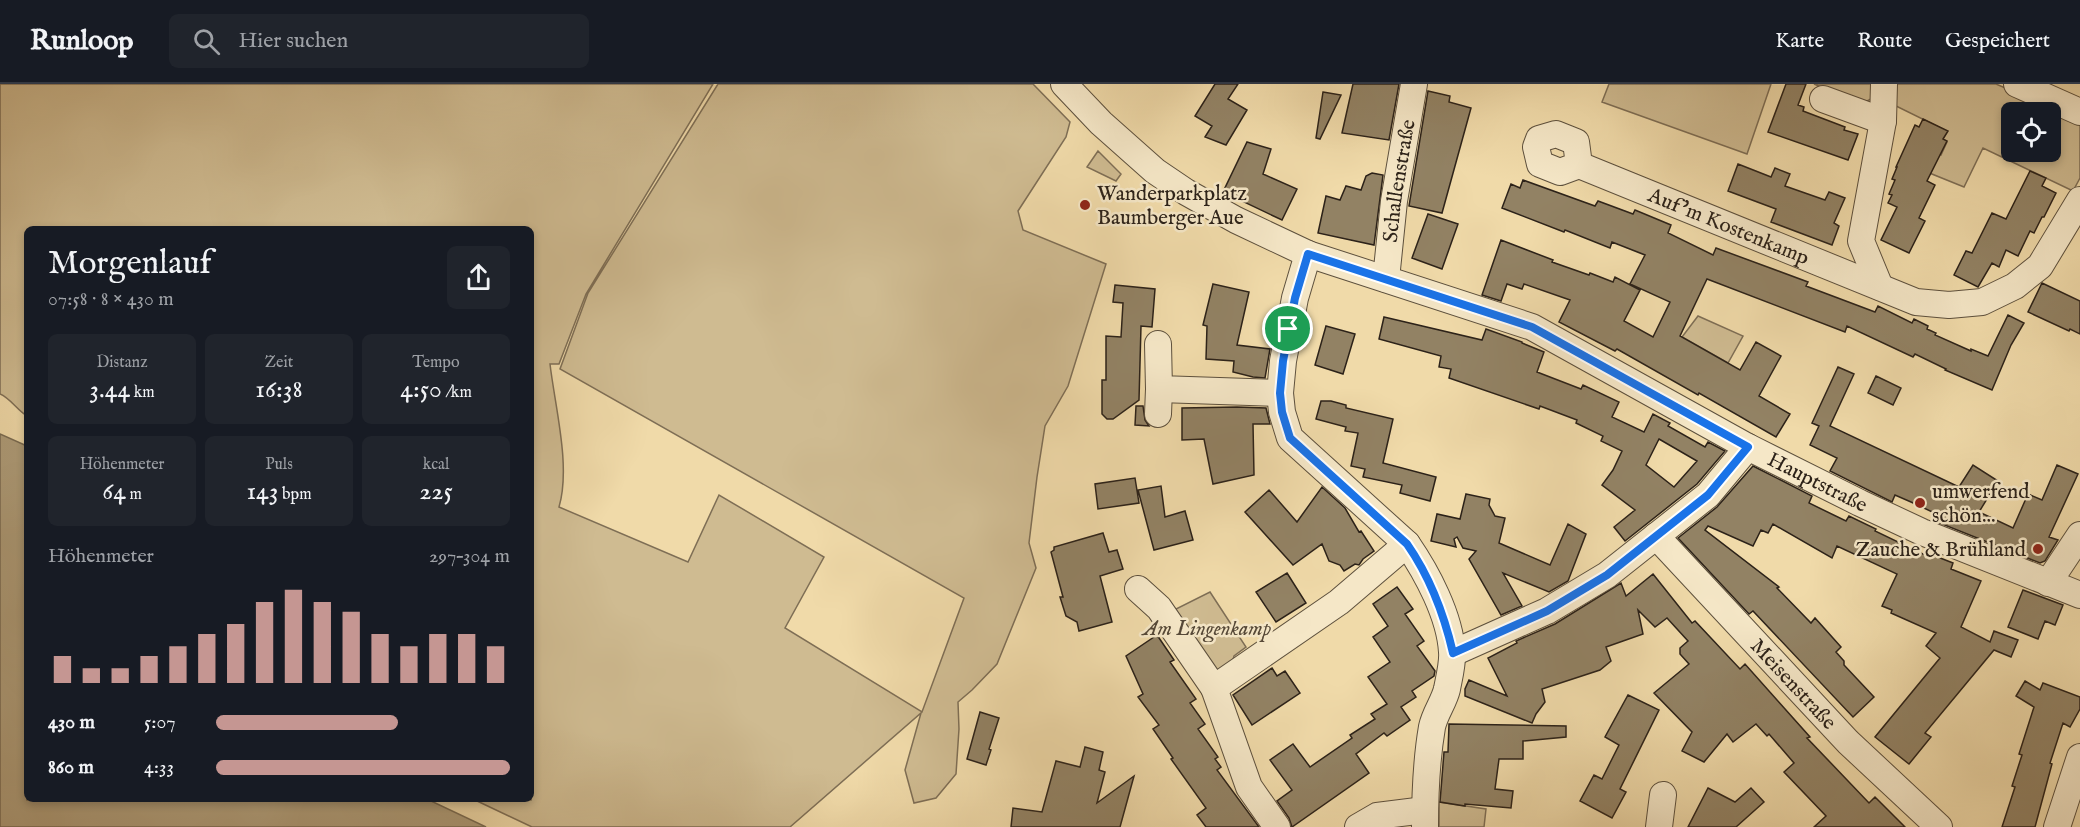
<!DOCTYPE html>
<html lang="de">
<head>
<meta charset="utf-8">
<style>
	body { margin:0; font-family:"IM FELL English",serif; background:#20242c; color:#f1f3f6; height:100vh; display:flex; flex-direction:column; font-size:22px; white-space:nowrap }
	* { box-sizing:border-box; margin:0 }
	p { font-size:20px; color:#9ea1a6 }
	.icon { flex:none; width:33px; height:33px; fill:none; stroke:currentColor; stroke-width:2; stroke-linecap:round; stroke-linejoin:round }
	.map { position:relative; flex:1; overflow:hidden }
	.side { position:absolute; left:24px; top:142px; width:510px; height:576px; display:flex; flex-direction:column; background:#171b24; border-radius:9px; box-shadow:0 3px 9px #0003 }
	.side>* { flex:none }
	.fabs { position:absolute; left:2001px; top:18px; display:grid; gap:12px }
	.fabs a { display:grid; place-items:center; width:60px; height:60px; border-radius:9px; background:#171b24; box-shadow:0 3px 9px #0003; font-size:30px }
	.pin { position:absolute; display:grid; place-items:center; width:51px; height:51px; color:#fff; margin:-26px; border:3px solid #fff; border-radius:50%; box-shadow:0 2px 6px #0007 }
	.round { display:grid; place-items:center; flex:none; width:63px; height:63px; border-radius:9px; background:#20242c }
	.headline { display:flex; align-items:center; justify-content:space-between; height:102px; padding:0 24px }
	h1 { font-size:33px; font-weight:600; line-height:45px }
	.metrics { display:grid; grid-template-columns:repeat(3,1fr); gap:9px; height:102px; padding:6px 24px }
	.metrics div { display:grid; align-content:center; border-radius:9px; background:#20242c; text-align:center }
	.metrics b { font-size:26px; font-weight:600 }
	.metrics small { font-size:16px; font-weight:400 }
	.metrics p { font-size:16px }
	.chart { height:168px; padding:12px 24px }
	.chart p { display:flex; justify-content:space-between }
	.chart svg { width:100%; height:108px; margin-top:6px; stroke:#c59692; stroke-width:6 }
	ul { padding:0 24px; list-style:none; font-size:20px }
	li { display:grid; grid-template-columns:96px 72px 1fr; align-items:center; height:45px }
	li i { height:15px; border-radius:8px; background:#c59692 }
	header { display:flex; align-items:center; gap:36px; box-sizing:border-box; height:84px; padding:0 30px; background:#171b24; border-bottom:2px solid #363941 }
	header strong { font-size:28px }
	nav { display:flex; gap:33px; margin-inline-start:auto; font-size:21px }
	.search { width:420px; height:54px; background:#20242c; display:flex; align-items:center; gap:15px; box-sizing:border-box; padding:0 21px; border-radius:9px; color:#9ea1a6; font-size:22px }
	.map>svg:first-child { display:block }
	.green { fill:#cfbb91; stroke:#7e6e55; stroke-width:1.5; fill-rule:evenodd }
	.water { fill:#ad9b78; stroke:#796b52; stroke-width:1.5 }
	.building { fill:#928264; stroke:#2c2219; stroke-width:1.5; fill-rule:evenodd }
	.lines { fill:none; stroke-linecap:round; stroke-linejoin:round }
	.minor-casing { stroke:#5d503d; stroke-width:28 }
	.minor { stroke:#f5e7c7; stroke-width:26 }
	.route-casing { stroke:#fff; stroke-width:12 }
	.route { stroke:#1a73e8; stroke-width:8 }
	.poi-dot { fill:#8f2418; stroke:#f5e7c7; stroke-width:2 }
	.labels { text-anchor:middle; stroke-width:5; stroke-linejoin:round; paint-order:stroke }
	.street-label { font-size:21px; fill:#2c2219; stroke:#f5e7c7 }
	.poi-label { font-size:21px; fill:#2c2219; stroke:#f5e7c7; text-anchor:start }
	.park-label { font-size:21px; font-style:italic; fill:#554837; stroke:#f5e7c7 }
</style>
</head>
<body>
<header>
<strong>Runloop</strong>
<div class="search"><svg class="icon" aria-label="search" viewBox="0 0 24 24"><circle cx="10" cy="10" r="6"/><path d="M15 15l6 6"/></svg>Hier suchen</div>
<nav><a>Karte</a><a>Route</a><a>Gespeichert</a></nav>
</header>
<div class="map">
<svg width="2080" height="743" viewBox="0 0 2080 743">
	<rect width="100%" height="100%" fill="#f0daa9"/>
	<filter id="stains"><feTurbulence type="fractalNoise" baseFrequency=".00333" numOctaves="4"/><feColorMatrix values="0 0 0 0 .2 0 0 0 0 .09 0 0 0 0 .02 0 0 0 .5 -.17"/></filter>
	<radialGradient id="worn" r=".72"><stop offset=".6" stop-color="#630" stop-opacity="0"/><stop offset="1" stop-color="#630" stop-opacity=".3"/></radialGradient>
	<path class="green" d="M0,0H713L586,210L559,280H550C555,323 571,382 559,423L688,478L719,411L824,473L785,544L922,628L964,514L560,285L588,209L718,0H1033L1070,38L1066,53L1018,127L1023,146L1106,180L1068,302L1045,342L1037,393L1029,459L1036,484L997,580L972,606L958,618L959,645L956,690L936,714L914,719L905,686L921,629L790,743H532L475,716H531V146H27V332C17,326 10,314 0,310Z
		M1609,0H1771L1747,70L1602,18Z
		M1814,0H1878L1873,14L1861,20Z
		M1893,0H1996L2080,36V94L2073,107L1983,64L1964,103L1927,88L1937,69L1941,71L1947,58L1943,55L1947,47L1892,20ZM2012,28H2050V68H2012Z
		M1098,67L1121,90L1116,97L1087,83Z
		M1698,232L1743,252L1728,279L1682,253Z
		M1210,508L1246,563L1234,572L1232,580L1213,592L1168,529Z
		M1439,718L1486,725L1484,743H1439Z"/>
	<path class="water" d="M0,350L27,362V716H429L486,743H0Z"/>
	<path class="building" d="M1215,0H1238L1228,15L1247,26L1226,61L1205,53L1212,42L1195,32Z
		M1353,0H1399L1389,56L1342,49Z
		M1786,0H1806L1798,21L1804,23L1803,27L1845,43L1844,46L1858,50L1848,76L1768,48Z
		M1428,7L1450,12L1449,18L1471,24L1442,129L1409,122Z
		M1323,8L1341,11L1320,55L1316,54Z
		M1923,35L1948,47L1943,55L1947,57L1927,97L1935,101L1919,134L1925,137L1909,169L1881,156L1897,123L1888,119L1892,111L1889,110L1895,96L1892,95L1897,83H1896L1915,41L1919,43Z
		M1247,58L1271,65L1263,90L1297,105L1282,136L1223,108Z
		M1738,80L1771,93L1775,84L1790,90L1785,102L1825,116L1829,108L1845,114L1834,139L1839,142L1832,161L1771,138L1776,125L1728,107Z
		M2030,87L2046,94L2042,102L2056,109L2044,133H2042L2034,149L2030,147L2018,172L2006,166L1999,183L1992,179L1978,203L1954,191L1966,167L1972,169L1992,129L2006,135Z
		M1372,89L1383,91L1374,161L1318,149L1326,112L1340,116L1346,102L1361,106L1366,92Z
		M1523,96L1595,122L1598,117L1633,130L1635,126L1671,141L1668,149L1713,171L1716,164L1808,198L1806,202L1875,228L1878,222L1912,239L1914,235L1928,242L1927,245L1936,249L1935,251L1971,267V265L1988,272L2008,231L2024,239L2011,261L1992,306L1945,286L1946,285L1915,270L1913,273L1847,242L1845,248L1707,195L1680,252L1740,286L1756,258L1781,272L1759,312L1790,330L1776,353L1699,309L1698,311L1617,265L1615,267L1559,238L1570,216L1524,200L1522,205L1507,200L1501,217L1482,211L1501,156L1553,176L1552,178L1589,191L1590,189L1613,198L1615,193L1640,206L1624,237L1653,253L1670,218L1630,200L1645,171L1612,158L1610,164L1565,146L1564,148L1502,124L1511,100L1520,104Z
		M1428,130L1458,140L1442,185L1412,174Z
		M2042,199L2080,217V250L2070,245L2069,247L2028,228Z
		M1213,200L1249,208L1237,261L1270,265L1265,294L1253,293L1233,288L1234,277L1206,275L1207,242L1203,241Z
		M1115,201L1155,205L1152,243L1141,242L1139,316L1113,335H1107L1102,330V296H1106V252L1121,253L1123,219L1113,218Z
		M1384,233L1482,256L1486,245L1522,258V259L1544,268L1537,288L1581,305L1583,301L1619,318L1612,333L1644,348L1653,330L1670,339L1668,342L1705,363L1708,358L1725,367L1697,400L1625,457L1614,443L1635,426L1602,401L1613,386L1622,367L1601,357L1603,352L1576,339L1577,336L1540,322L1539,325L1449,294L1451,285L1439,283L1441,272L1379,255ZM1659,355L1697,377L1674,403L1646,381Z
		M1326,242L1355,250L1343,290L1315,281Z
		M1838,283L1854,290L1830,342L1959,403L1973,381L1998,397L1979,428L2013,444L2028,410L2042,416L2057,381L2078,390L2049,453L2058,456L2045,477L2040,479L1937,438L1941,432L1911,418L1895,411L1892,418L1830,387L1837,374L1810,361L1819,342L1812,339Z
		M1876,292L1901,304L1893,321L1868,309Z
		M1321,317H1331L1346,321V324L1393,335L1383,379L1436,393L1430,417L1400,409L1402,401L1363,393L1365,385L1351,382L1358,349L1345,347L1346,343L1316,335Z
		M1136,322H1143L1145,336L1149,342L1135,341Z
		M1237,323L1266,324L1270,340H1253L1254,391L1213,400L1204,355L1182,356V324Z
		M1753,382L1812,412L1809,419L1846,437L1849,432L1876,445L1875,447L1929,473L1930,470L1953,479L1951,485L1981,497L1961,543L1990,558L1994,547L2018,556L2011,573L1994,566L1925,649L1931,653L1909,680L1875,653L1940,574L1926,562L1936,549L1891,529L1892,526L1882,522L1897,490L1837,462L1832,474L1773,440L1768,449L1761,446L1753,462L1708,442L1705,446L1779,503L1777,504L1811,539L1815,534L1841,563L1836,568L1844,577V581L1874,613L1853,633L1753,527L1749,530L1678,454L1717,423Z
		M1135,394L1139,419L1098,425L1095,400Z
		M1161,402L1165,433L1185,427L1193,456L1154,466L1138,406Z
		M1322,403L1345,424L1359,448L1361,447L1374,467L1363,475L1359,481L1355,480L1344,487L1340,481L1329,477L1322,460L1293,481L1245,428L1269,406L1297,438Z
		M1466,410L1490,415L1489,421L1495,432L1505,434L1499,459L1550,481L1568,440L1586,450L1568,497L1549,508L1503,489L1522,522L1501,531L1469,475L1476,467L1463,464L1457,453L1454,455L1456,463L1431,457L1437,430L1460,435Z
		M1103,449L1109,468L1117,466L1123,485L1100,492L1112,538L1079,547L1077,538L1066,532L1060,513H1063L1051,468L1054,466V463Z
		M1287,489L1306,519L1276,538L1256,508Z
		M1653,490L1692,539L1695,537L1740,585L1745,580L1810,653L1807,654L1869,719L1875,713L1905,743H1814L1826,732L1784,688L1794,679L1769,650L1767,652L1756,640L1733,658L1727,650L1704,678L1682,667L1692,648L1654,609L1689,580L1680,570V564L1688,557L1667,534L1655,543L1638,526L1643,550L1606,563L1611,577L1600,586L1542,605L1545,618L1536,630L1532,639L1465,612V605L1469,596L1507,612L1488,574L1517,559L1516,557L1555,540L1621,499L1626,512Z
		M1397,503L1413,525L1405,530L1424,557L1417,562L1435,587L1434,592L1412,607L1416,613L1401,623L1410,636L1387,652L1384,649L1356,670L1369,689L1292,743L1289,734L1277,717L1292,706L1270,676L1293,660L1310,683L1352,654L1350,651L1375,635L1371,630L1387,620L1368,593L1390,578L1373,553L1388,542L1373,520Z
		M2023,506L2063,521L2055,541L2045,537L2038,555L2008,543Z
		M1157,551L1174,576L1170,578L1196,615L1190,619L1205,640L1198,645L1218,673L1215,675L1221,683L1217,686L1259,743H1206L1197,731L1206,724L1171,675L1173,674L1153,645L1159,641L1138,613L1143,610L1126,572Z
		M1272,584L1277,592L1285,587L1300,609L1252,641L1233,611Z
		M2025,597L2040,606L2043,599L2080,613V625L2070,643L2063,639L2050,679L2052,680L2035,743H2002L2015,703L2012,702L2022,671L2019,670L2034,623L2016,612Z
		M1628,611L1659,626L1620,705L1626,708L1612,734L1580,717L1594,691L1602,695L1619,661L1605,653Z
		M980,628L999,634L989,665L991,666L986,681L967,675Z
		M1449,640L1566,642V653L1523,657V675H1499L1495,705L1513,707L1511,724L1465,720V722L1440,718L1444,668H1448Z
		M1085,663L1103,668L1099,686L1105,688L1097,719L1134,692L1120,743H1011L1013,724L1042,728L1056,677L1080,683Z
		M1708,704L1735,718L1751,704L1764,718L1736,743H1688Z"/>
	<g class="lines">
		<g class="minor-casing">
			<g id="minor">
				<path id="s1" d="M1064,0L1101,39L1155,87L1186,108L1236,136L1308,170L1532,243L1748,363L1860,419L1922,448L2080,511"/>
				<path d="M2017,0L2080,28"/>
				<path d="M1823,15L1883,37"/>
				<path id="s2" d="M1579,81L1576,58L1556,50L1539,55L1536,63L1540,80L1560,88L1579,81L1916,218L1949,221L1982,218L2015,202L2040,182L2080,116"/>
				<path d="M1308,170L1295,214L1283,277L1280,309L1282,328L1290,354L1407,460C1427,489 1450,532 1452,568C1453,579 1449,594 1447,605C1444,618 1435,629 1432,643C1427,672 1425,714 1425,743"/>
				<path id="s3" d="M1386,195L1394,117L1414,0"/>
				<path d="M1880,203L1861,157L1883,37L1884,0"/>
				<path d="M1158,260L1159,305L1280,309"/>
				<path d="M1158,330L1159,305"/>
				<path id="s4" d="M1656,452L1848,658L1939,743"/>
				<path d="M2048,499L2080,451"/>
				<path d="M1138,505L1159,524L1214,604"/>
				<path d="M1453,569L1547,527L1607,491L1708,411L1748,363"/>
				<path d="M1277,743L1249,703L1214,604L1339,518L1407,460"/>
				<path d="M1358,743L1377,732L1425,726"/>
				<path d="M1659,743L1663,711"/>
				<path d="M2057,743L2080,673"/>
			</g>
		</g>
		<use href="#minor" class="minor"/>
	</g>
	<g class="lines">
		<g class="route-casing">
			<path id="route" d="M1308,170L1532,243L1748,363L1708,411L1607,491L1547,527L1453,569C1444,530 1430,493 1407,460L1290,354L1282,328L1280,309L1283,277L1295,214Z"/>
		</g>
		<use href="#route" class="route"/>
	</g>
	<g class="poi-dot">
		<circle cx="1085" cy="121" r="6"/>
		<circle cx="1920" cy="419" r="6"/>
		<circle cx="2038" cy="465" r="6"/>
	</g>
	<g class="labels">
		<g class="street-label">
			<text dy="7" stroke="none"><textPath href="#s3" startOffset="99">Schallenstraße</textPath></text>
			<text dy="7" stroke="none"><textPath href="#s2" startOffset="292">Auf'm Kostenkamp</textPath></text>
			<text dy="7" stroke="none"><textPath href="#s1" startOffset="861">Hauptstraße</textPath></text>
			<text dy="7" stroke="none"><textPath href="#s4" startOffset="202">Meisenstraße</textPath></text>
		</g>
		<g class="poi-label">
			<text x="1097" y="116">Wanderparkplatz<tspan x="1097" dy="24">Baumberger Aue</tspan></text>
			<text x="1932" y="414">umwerfend<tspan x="1932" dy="24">schön...</tspan></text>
			<text x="2026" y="472" text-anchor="end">Zauche &amp; Brühland</text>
		</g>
		<g class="park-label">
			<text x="1207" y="551">Am Lingenkamp</text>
		</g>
	</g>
	<rect width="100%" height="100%" filter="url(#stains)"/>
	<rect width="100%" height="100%" fill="url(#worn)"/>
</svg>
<div class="fabs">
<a><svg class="icon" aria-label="locate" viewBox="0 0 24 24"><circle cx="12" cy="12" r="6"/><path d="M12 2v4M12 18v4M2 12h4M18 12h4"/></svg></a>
</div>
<div class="pin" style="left:1288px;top:245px;background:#1e9e55"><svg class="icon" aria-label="arrive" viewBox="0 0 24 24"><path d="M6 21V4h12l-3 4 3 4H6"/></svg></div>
<section class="side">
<div class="headline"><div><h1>Morgenlauf</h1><p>07:58 · 8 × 430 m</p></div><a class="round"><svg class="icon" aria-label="share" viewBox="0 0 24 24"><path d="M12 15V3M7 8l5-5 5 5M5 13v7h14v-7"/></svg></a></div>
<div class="metrics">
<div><p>Distanz</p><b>3.44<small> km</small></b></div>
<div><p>Zeit</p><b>16:38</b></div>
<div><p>Tempo</p><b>4:50<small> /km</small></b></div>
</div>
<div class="metrics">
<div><p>Höhenmeter</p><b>64<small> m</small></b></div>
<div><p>Puls</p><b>143<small> bpm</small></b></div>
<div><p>kcal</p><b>225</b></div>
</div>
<div class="chart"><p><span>Höhenmeter</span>297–304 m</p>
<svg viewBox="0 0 160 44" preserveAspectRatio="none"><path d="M5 44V33M15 44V38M25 44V38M35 44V33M45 44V29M55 44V24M65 44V20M75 44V11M85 44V6M95 44V11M105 44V15M115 44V24M125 44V29M135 44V24M145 44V24M155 44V29"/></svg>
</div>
<ul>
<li><b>430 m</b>5:07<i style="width:62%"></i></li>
<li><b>860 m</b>4:33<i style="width:100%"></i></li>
</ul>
</section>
</div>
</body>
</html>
